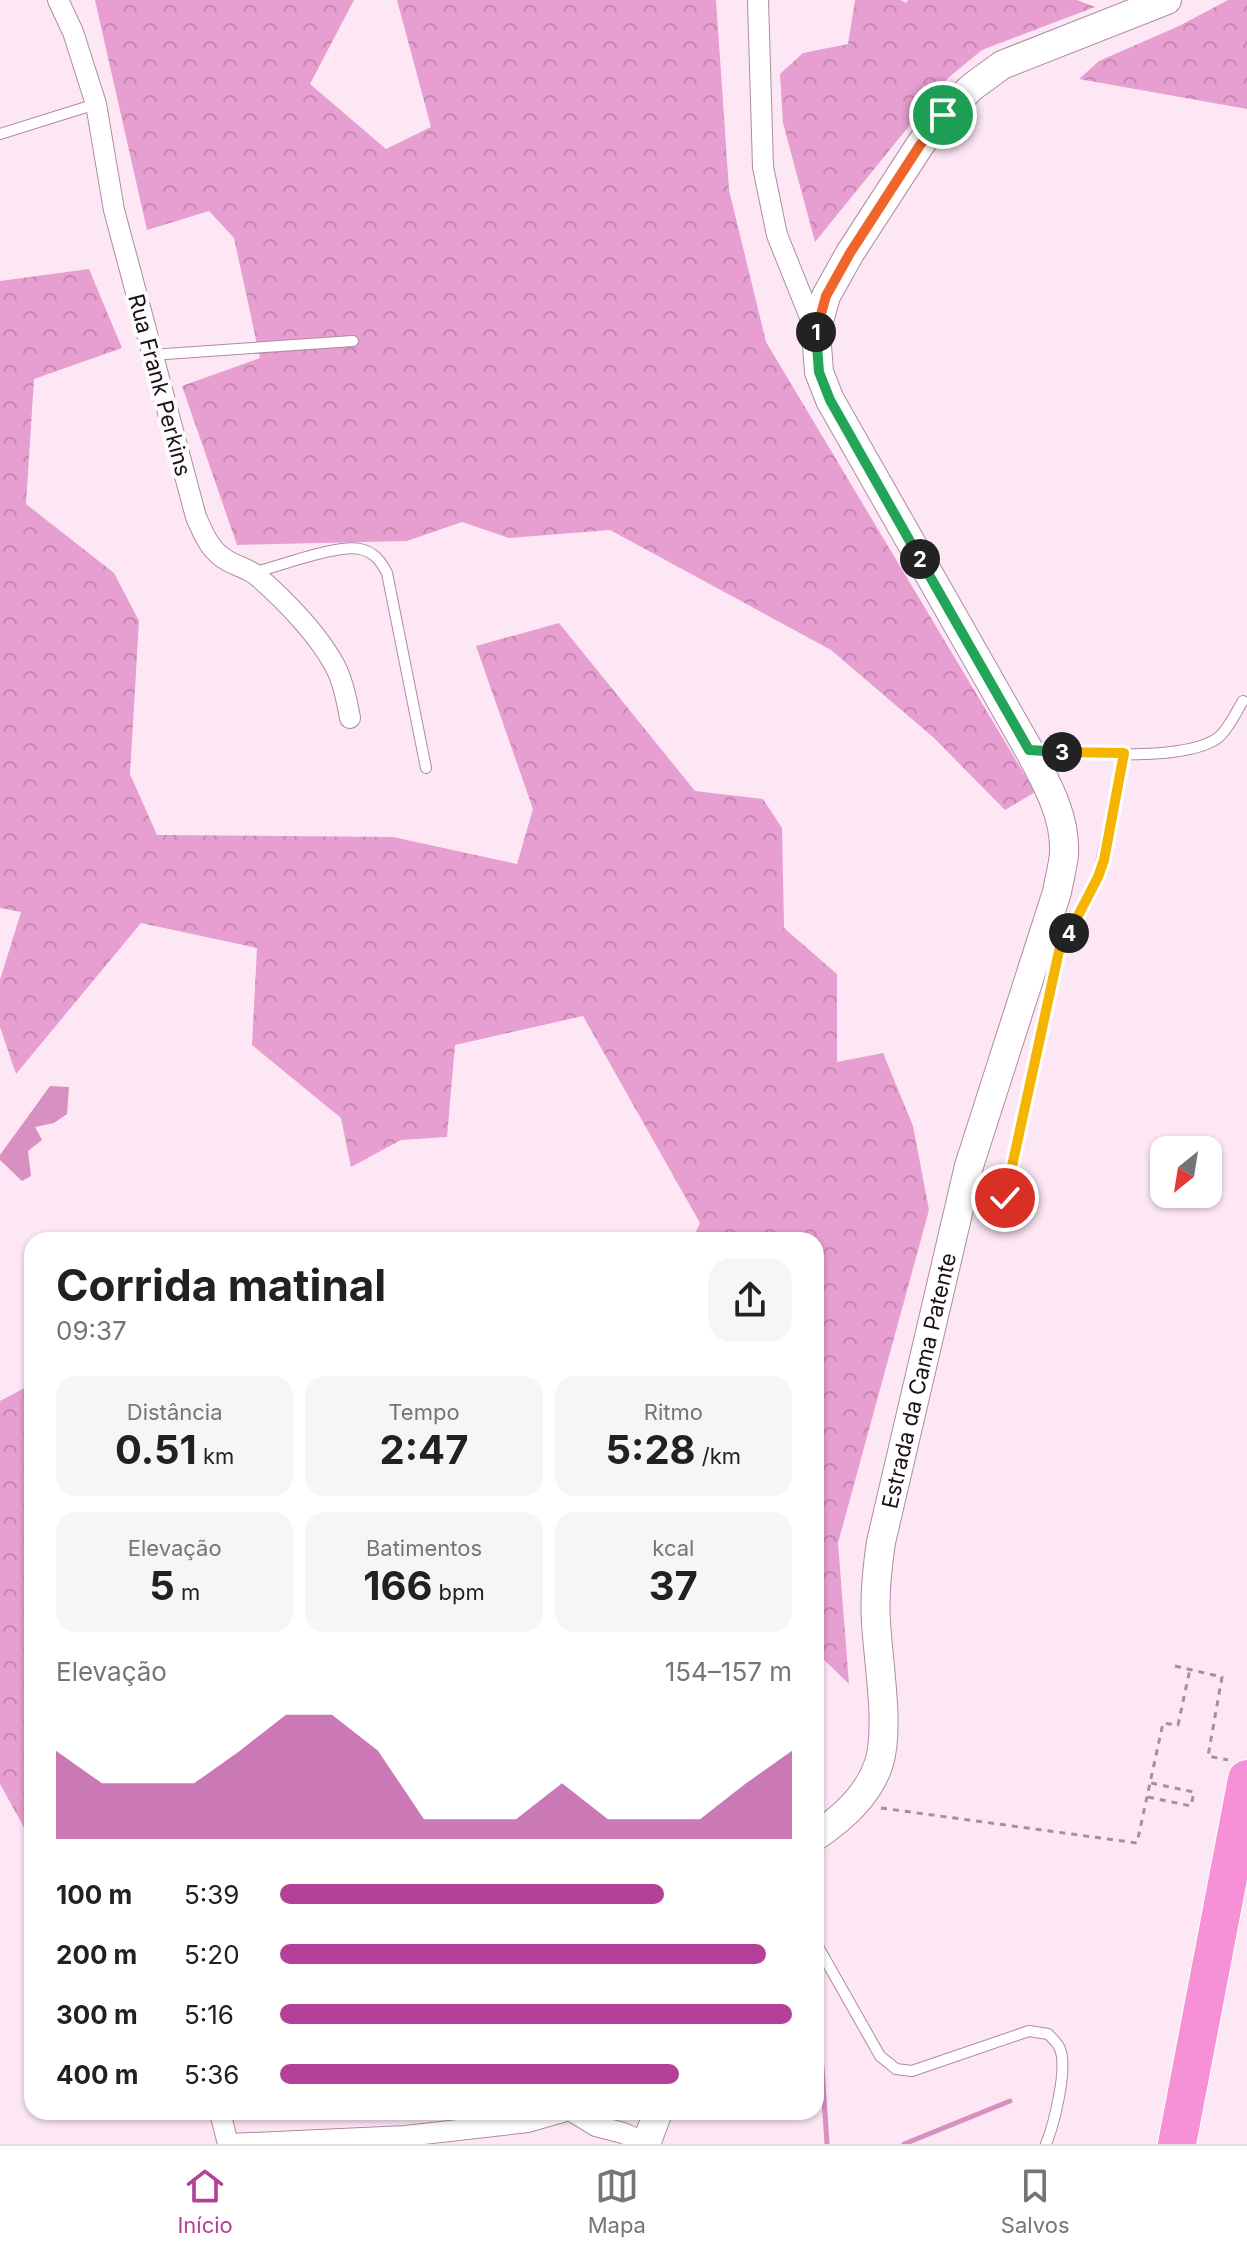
<!DOCTYPE html>
<html lang="pt">
<head>
<meta charset="utf-8">
<style>
	body { margin:0; font-family:Inter,sans-serif; background:#f6f6f6; color:#202124; height:100vh; display:flex; flex-direction:column; font-size:30px; white-space:nowrap }
	* { box-sizing:border-box; margin:0 }
	p { font-size:26px; color:#757577 }
	.icon { flex:none; width:44px; height:44px; fill:none; stroke:currentColor; stroke-width:2; stroke-linecap:round; stroke-linejoin:round }
	.map { position:relative; flex:1; overflow:hidden }
	.drawer { position:absolute; left:24px; top:1232px; width:800px; height:888px; display:flex; flex-direction:column; background:#fff; border-radius:24px; box-shadow:0 2px 6px #0004 }
	.drawer>* { flex:none }
	.needle { width:52px; rotate:210deg }
	.fabs { position:absolute; left:1150px; top:1136px; display:grid; gap:16px }
	.fabs a { display:grid; place-items:center; width:72px; height:72px; border-radius:16px; background:#fff; box-shadow:0 2px 6px #0004; font-size:40px }
	.pin { position:absolute; display:grid; place-items:center; width:68px; height:68px; color:#fff; margin:-34px; border:4px solid #fff; border-radius:50%; box-shadow:0 2px 8px #0007 }
	.km { position:absolute; width:40px; height:40px; margin:-20px; border-radius:50%; background:#222; color:#fff; font-size:22px; line-height:40px; text-align:center }
	.round { display:grid; place-items:center; flex:none; width:84px; height:84px; border-radius:24px; background:#f6f6f6 }
	.summary { display:flex; align-items:center; justify-content:space-between; height:136px; padding:0 32px }
	h1 { font-size:44px; font-weight:700; line-height:60px }
	.figures { display:grid; grid-template-columns:repeat(3,1fr); gap:12px; height:136px; padding:8px 32px }
	.figures div { display:grid; align-content:center; border-radius:20px; background:#f6f6f6; text-align:center }
	.figures b { font-size:40px; font-weight:700 }
	.figures small { font-size:22px; font-weight:400 }
	.figures p { font-size:22px }
	.chart { height:224px; padding:16px 32px }
	.chart p { display:flex; justify-content:space-between }
	.chart svg { width:100%; height:144px; margin-top:8px; fill:#b54098; opacity:.7 }
	ul { padding:0 32px; list-style:none; font-size:26px }
	li { display:grid; grid-template-columns:128px 96px 1fr; align-items:center; height:60px }
	li i { height:20px; border-radius:10px; background:#b54098 }
	.tabs { display:flex; justify-content:space-around; align-items:center; height:112px; border-top:2px solid #e0e0e0; background:#fff; font-size:22px; color:#757577 }
	.tabs a { display:grid; justify-items:center; gap:4px }
	.tabs .active { color:#b54098 }
	.map>svg:first-child { display:block }
	.forest { fill:url(#forest-crowns) }
	.water { fill:#d790c1 }
	.lines { fill:none; stroke-linecap:round; stroke-linejoin:round }
	.stream { stroke:#d790c1; stroke-width:5 }
	.lane-casing { stroke:#ad8ca2; stroke-width:12 }
	.street-casing { stroke:#ad8ca2; stroke-width:22 }
	.secondary-casing { stroke:#ad8ca2; stroke-width:30 }
	.highway-casing { stroke:#fff; stroke-width:40 }
	.path { stroke:#a3919d; stroke-width:3; stroke-dasharray:6 6; stroke-linecap:butt }
	.lane { stroke:#fff; stroke-width:10 }
	.street { stroke:#fff; stroke-width:20 }
	.secondary { stroke:#fff; stroke-width:28 }
	.highway { stroke:#f691d8; stroke-width:38 }
	.split-1-casing { stroke:#fff; stroke-width:16 }
	.split-2-casing { stroke:#fff; stroke-width:16 }
	.split-3-casing { stroke:#fff; stroke-width:16 }
	.split-4-casing { stroke:#fff; stroke-width:16 }
	.split-5-casing { stroke:#fff; stroke-width:16 }
	.split-1 { stroke:#f0652b; stroke-width:10 }
	.split-2 { stroke:#22a559; stroke-width:10 }
	.split-3 { stroke:#22a559; stroke-width:10 }
	.split-4 { stroke:#f5b400; stroke-width:10 }
	.split-5 { stroke:#f5b400; stroke-width:10 }
	.labels { text-anchor:middle; stroke-width:8; stroke-linejoin:round; paint-order:stroke }
	.street-label { font-size:22px; fill:#1c1019; stroke:#fcfcfc }
</style>
</head>
<body>
<div class="map">
<svg width="1247" height="2144" viewBox="0 0 1247 2144">
	<defs>
		<pattern id="forest-crowns" width="20" height="18" patternUnits="userSpaceOnUse" patternTransform="scale(2)"><rect width="20" height="18" fill="#e79ed0"/><path d="M2 6a3 3 0 1 1 6 0M12 15a3 3 0 1 1 6 0" fill="none" stroke="#c687b2"/></pattern>
	</defs>
	<rect width="100%" height="100%" fill="#fde7f5"/>
	<path class="forest" d="M95,0H354L310,84L386,149L431,127L397,0H716L729,190L766,342L1035,792L1005,810L933,737L831,650L610,530L509,538L462,522L407,541L237,545L182,386L260,358L234,238L209,211L147,230Z
		M855,0H901L906,3L908,0H1077L1095,7L982,50L948,78L815,242L783,123L780,74L803,53L848,44Z
		M1228,0H1247V109L1079,79L1099,61L1179,26Z
		M89,269L122,348L34,379L26,504L114,573L139,621L130,774L157,835L393,837L517,864L533,809L476,646L559,623L695,791L763,799L782,828L784,928L837,974V1062L883,1053L913,1126L929,1210L838,1543L849,1684L816,1652V1240H692L700,1223L583,1016L455,1045L447,1137L401,1140L351,1167L341,1118L252,1045L257,948L141,923L16,1074L0,1027V980L21,912L0,908V281Z
		M32,1384V1842L0,1784V1401Z"/>
	<path class="water" d="M50,1086L69,1087L67,1114L54,1123L35,1127L42,1140L28,1151L31,1176L22,1181L0,1160V1155Z"/>
	<g class="lines">
		<path class="stream" d="M816,2049L822,2067L827,2144
			M904,2144L1010,2101"/>
		<g class="lane-casing">
			<path id="lane" d="M0,134L96,104
				M151,355L353,341
				M255,572C280,566 338,544 360,549C374,552 381,561 387,573L426,768
				M1035,750C1076,753 1187,763 1219,737C1229,728 1236,712 1243,701
				M1005,1198L1059,951L1098,877L1124,753
				M816,1943L880,2056L896,2069L912,2071L1029,2031L1048,2034C1053,2039 1058,2043 1060,2049C1068,2069 1054,2124 1046,2144"/>
		</g>
		<g class="street-casing">
			<path id="street" d="M58,0L73,32L96,104L114,210L196,517C204,535 210,551 228,561C237,566 248,569 256,575C284,599 321,637 337,670C344,685 347,701 350,718
				M758,0L763,167L777,235L816,332
				M220,2112L228,2144
				M573,2112L596,2126L623,2133L646,2143
				M230,2144L406,2136L528,2122L563,2112"/>
		</g>
		<g class="secondary-casing">
			<g id="secondary">
				<path id="s1" d="M816,1836C843,1818 869,1795 879,1763C890,1727 878,1661 876,1622C874,1595 877,1569 881,1542L969,1166L1057,892C1059,880 1063,866 1064,854C1066,816 1046,782 1029,750L830,400L819,372L816,332L826,296L850,253L920,145L943,115L972,87L1002,65L1167,0"/>
				<path d="M646,2144L658,2112"/>
			</g>
		</g>
		<g class="highway-casing">
			<path id="highway" d="M1177,2144L1247,1779"/>
		</g>
		<path class="path" d="M1175,1666L1222,1677L1208,1756L1228,1760
			M1148,1797L1191,1806L1194,1792L1151,1783
			M881,1808L1137,1843L1163,1723L1178,1725L1190,1669"/>
		<use href="#lane" class="lane"/>
		<use href="#street" class="street"/>
		<use href="#secondary" class="secondary"/>
		<use href="#highway" class="highway"/>
	</g>
	<g class="lines">
		<g class="split-1-casing">
			<path id="split-1" d="M816,332L826,296L850,253L920,145L943,115"/>
		</g>
		<g class="split-2-casing">
			<path id="split-2" d="M816,332L819,372L830,400L920,559"/>
		</g>
		<g class="split-3-casing">
			<path id="split-3" d="M920,559L1029,750L1062,752"/>
		</g>
		<g class="split-4-casing">
			<path id="split-4" d="M1062,752L1124,753L1104,860L1098,877L1069,933"/>
		</g>
		<g class="split-5-casing">
			<path id="split-5" d="M1005,1198L1059,951L1069,933"/>
		</g>
		<use href="#split-1" class="split-1"/>
		<use href="#split-2" class="split-2"/>
		<use href="#split-3" class="split-3"/>
		<use href="#split-4" class="split-4"/>
		<use href="#split-5" class="split-5"/>
	</g>
	<g class="labels">
		<g class="street-label">
			<text transform="translate(160 385) rotate(75)" y="8">Rua Frank Perkins</text>
			<text dy="8" stroke="none"><textPath href="#s1" startOffset="486">Estrada da Cama Patente</textPath></text>
		</g>
	</g>
</svg>
<div class="fabs">
<a><svg class="needle" viewBox="-14 -14 28 28"><path d="M0-13l5 13h-10z" fill="#e53935"/><path d="M0 13l5-13h-10z" fill="#757577"/></svg></a>
</div>
<div class="pin" style="left:943px;top:115px;background:#1e9e55"><svg class="icon" aria-label="arrive" viewBox="0 0 24 24"><path d="M6 21V4h12l-3 4 3 4H6"/></svg></div>
<div class="pin" style="left:1005px;top:1198px;background:#d93025"><svg class="icon" aria-label="check" viewBox="0 0 24 24"><path d="M5 12l5 5 9-10"/></svg></div>
<b class="km" style="left:816px;top:332px">1</b>
<b class="km" style="left:920px;top:559px">2</b>
<b class="km" style="left:1062px;top:752px">3</b>
<b class="km" style="left:1069px;top:933px">4</b>
<section class="drawer">
<div class="summary"><div><h1>Corrida matinal</h1><p>09:37</p></div><a class="round"><svg class="icon" aria-label="share" viewBox="0 0 24 24"><path d="M12 15V3M7 8l5-5 5 5M5 13v7h14v-7"/></svg></a></div>
<div class="figures">
<div><p>Distância</p><b>0.51<small> km</small></b></div>
<div><p>Tempo</p><b>2:47</b></div>
<div><p>Ritmo</p><b>5:28<small> /km</small></b></div>
</div>
<div class="figures">
<div><p>Elevação</p><b>5<small> m</small></b></div>
<div><p>Batimentos</p><b>166<small> bpm</small></b></div>
<div><p>kcal</p><b>37</b></div>
</div>
<div class="chart"><p><span>Elevação</span>154–157 m</p>
<svg viewBox="0 0 160 44" preserveAspectRatio="none"><path d="M0 44V17L10 27L20 27L30 27L40 17L50 6L60 6L70 17L80 38L90 38L100 38L110 27L120 38L130 38L140 38L150 27L160 17V44z"/></svg>
</div>
<ul>
<li><b>100 m</b>5:39<i style="width:75%"></i></li>
<li><b>200 m</b>5:20<i style="width:95%"></i></li>
<li><b>300 m</b>5:16<i style="width:100%"></i></li>
<li><b>400 m</b>5:36<i style="width:78%"></i></li>
</ul>
</section>
</div>
<nav class="tabs">
<a class="active"><svg class="icon" aria-label="home" viewBox="0 0 24 24"><path d="M3 11l9-7 9 7M6 9v11h12V9"/></svg>Início</a>
<a><svg class="icon" aria-label="map" viewBox="0 0 24 24"><path d="M3 6l6-2 6 2 6-2v14l-6 2-6-2-6 2zM9 4v14M15 6v14"/></svg>Mapa</a>
<a><svg class="icon" aria-label="saved" viewBox="0 0 24 24"><path d="M7 4h10v16l-5-4-5 4z"/></svg>Salvos</a>
</nav>
</body>
</html>
